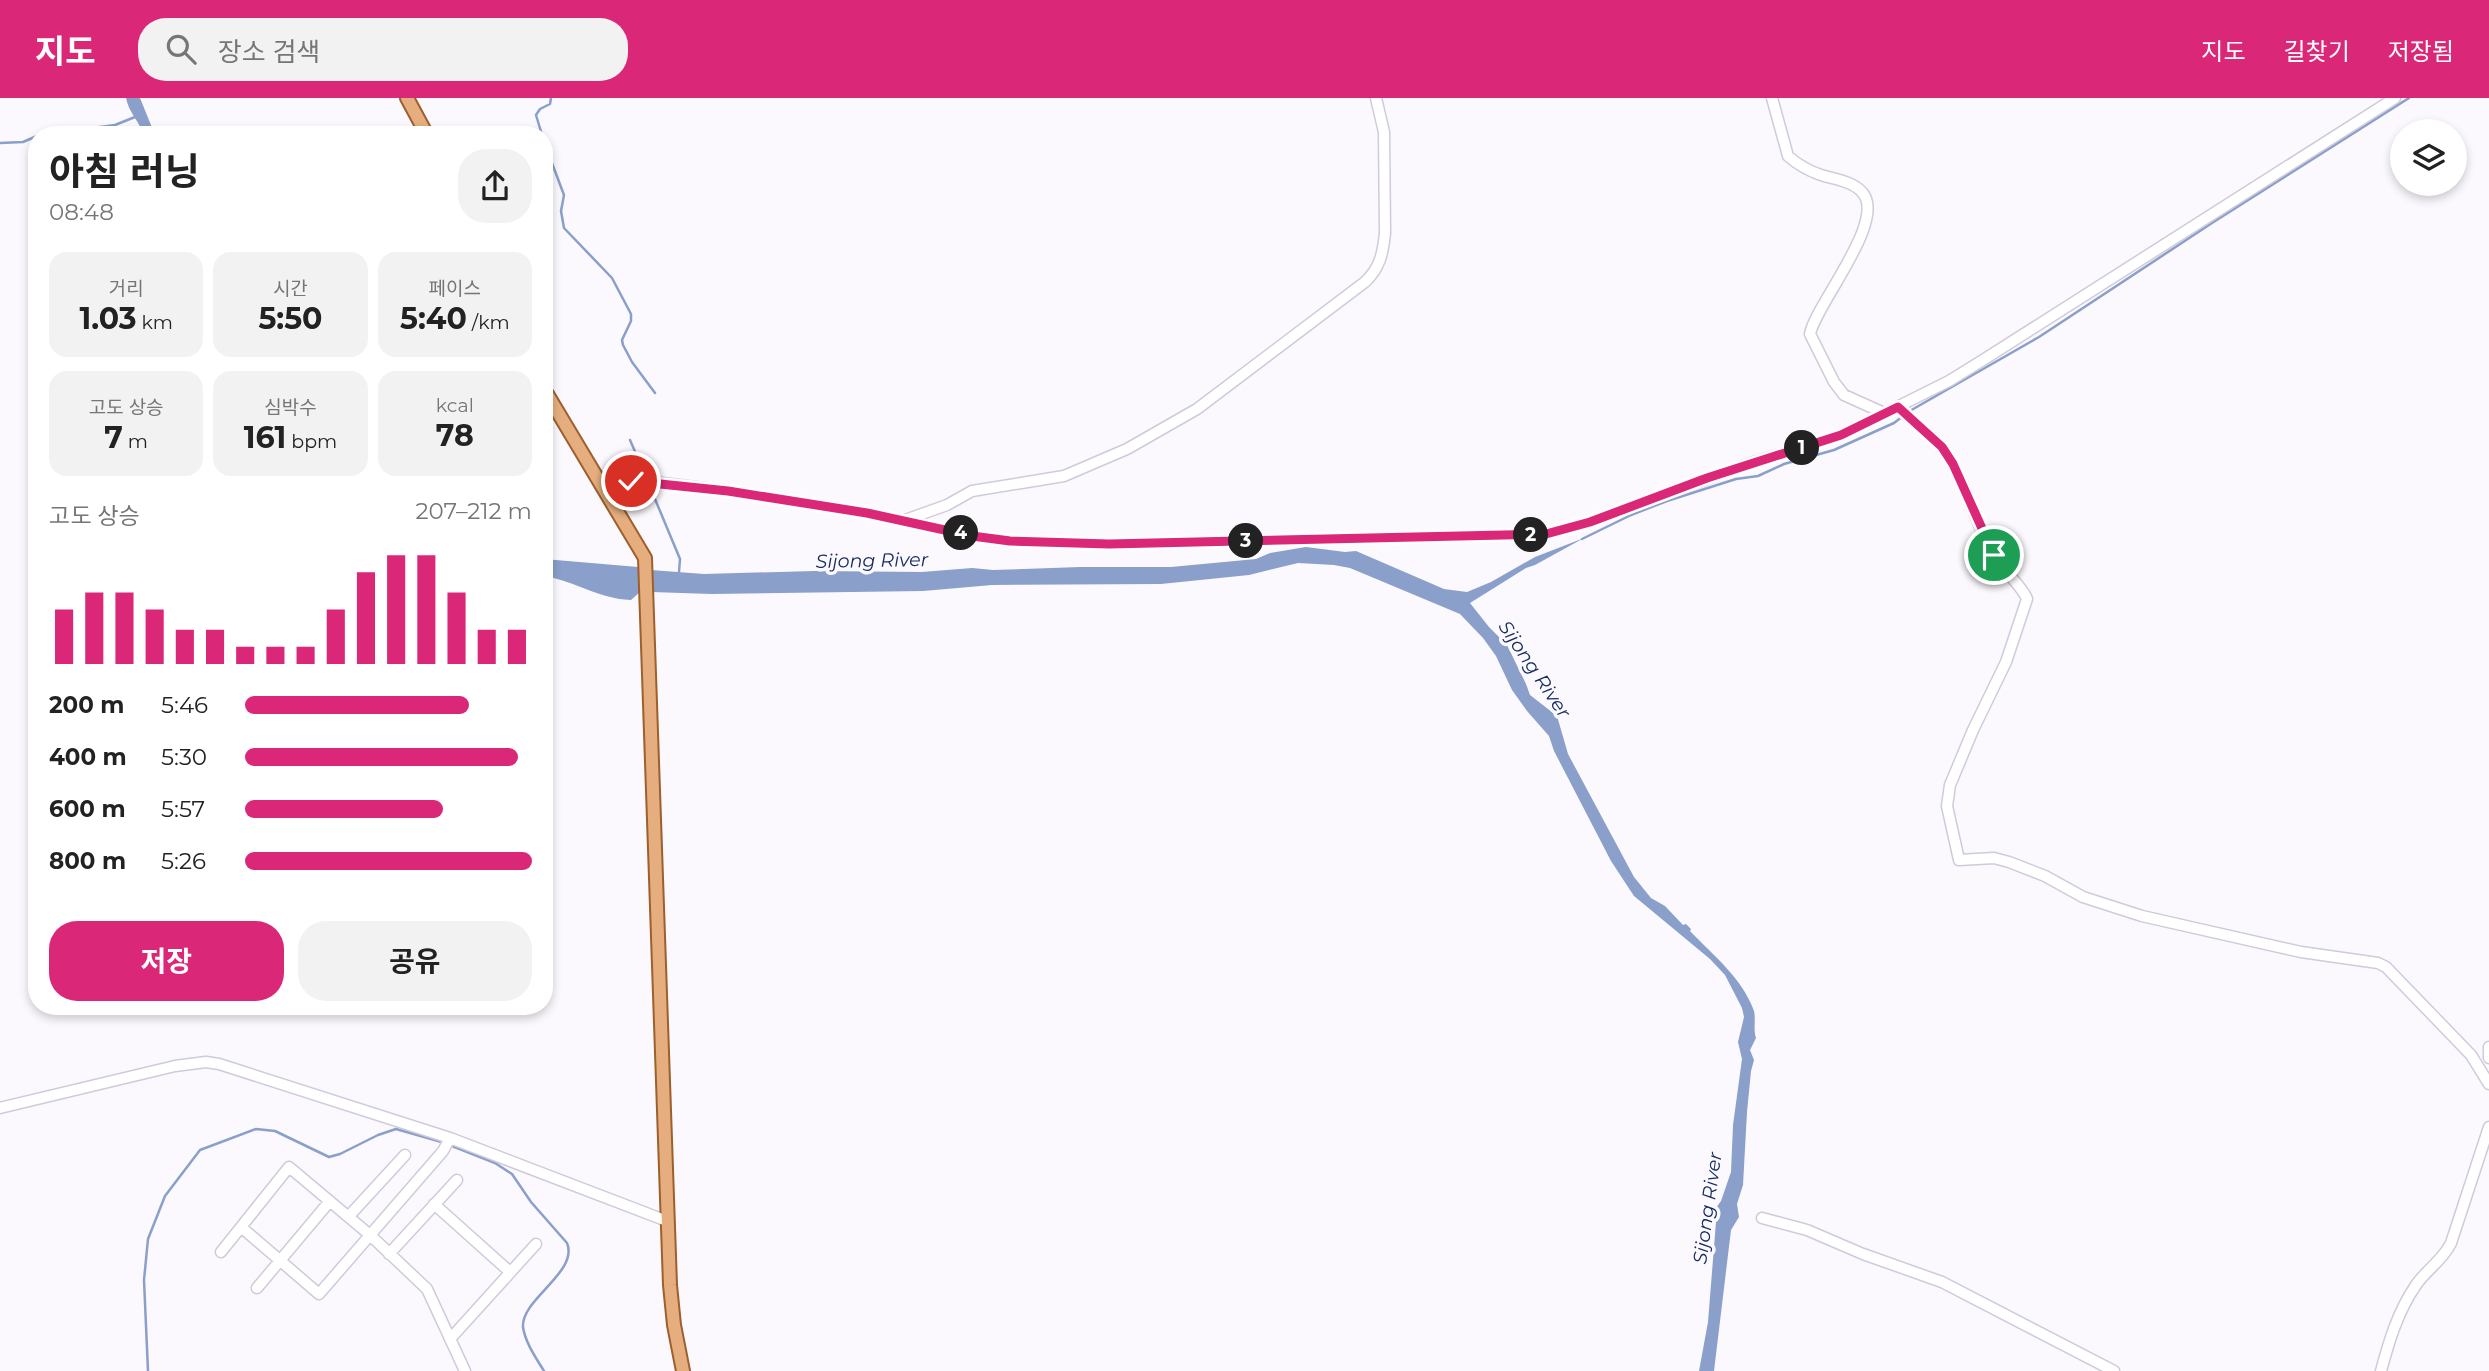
<!DOCTYPE html>
<html lang="ko">
<head>
<meta charset="utf-8">
<style>
	body { margin:0; font-family:Montserrat,"Noto Sans KR",sans-serif; background:#f2f2f2; color:#222; height:100vh; display:flex; flex-direction:column; font-size:26px; white-space:nowrap }
	* { box-sizing:border-box; margin:0 }
	p { font-size:23px; color:#767676 }
	.icon { flex:none; width:38px; height:38px; fill:none; stroke:currentColor; stroke-width:2; stroke-linecap:round; stroke-linejoin:round }
	.map { position:relative; flex:1; overflow:hidden }
	.panel { position:absolute; left:28px; top:28px; width:525px; height:889px; display:flex; flex-direction:column; background:#fff; border-radius:28px; box-shadow:0 4px 10px #0003 }
	.panel>* { flex:none }
	.buttons { position:absolute; left:2390px; top:21px; display:grid; gap:14px }
	.buttons a { display:grid; place-items:center; width:77px; height:77px; border-radius:50%; background:#fff; box-shadow:0 4px 10px #0003; font-size:35px }
	.pin { position:absolute; display:grid; place-items:center; width:60px; height:60px; color:#fff; margin:-30px; border:4px solid #fff; border-radius:50%; box-shadow:0 2px 7px #0007 }
	.km { position:absolute; width:35px; height:35px; margin:-18px; border-radius:50%; background:#222; color:#fff; font-size:19px; line-height:35px; text-align:center }
	.round { display:grid; place-items:center; flex:none; width:74px; height:74px; border-radius:28px; background:#f2f2f2 }
	.head { display:flex; align-items:center; justify-content:space-between; height:119px; padding:0 21px }
	h1 { font-size:38px; font-weight:700; line-height:52px }
	.figures { display:grid; grid-template-columns:repeat(3,1fr); gap:10px; height:119px; padding:7px 21px }
	.figures div { display:grid; align-content:center; border-radius:18px; background:#f2f2f2; text-align:center }
	.figures b { font-size:30px; font-weight:700 }
	.figures small { font-size:19px; font-weight:400 }
	.figures p { font-size:19px }
	.chart { height:196px; padding:14px 21px }
	.chart p { display:flex; justify-content:space-between }
	.chart svg { width:100%; height:126px; margin-top:7px; stroke:#db2777; stroke-width:6 }
	.button { display:flex; gap:14px; margin-top:auto; padding:14px 21px }
	.button a { flex:1; height:80px; border-radius:28px; background:#db2777; color:#fff; font-size:28px; font-weight:700; line-height:80px; text-align:center }
	.button a+a { background:#f2f2f2; color:#222 }
	ul { padding:0 21px; list-style:none; font-size:23px }
	li { display:grid; grid-template-columns:112px 84px 1fr; align-items:center; height:52px }
	li i { height:18px; border-radius:9px; background:#db2777 }
	header { display:flex; align-items:center; gap:42px; box-sizing:border-box; height:98px; padding:0 35px; background:#db2777; color:#fff }
	header strong { font-size:33px }
	nav { display:flex; gap:38px; margin-inline-start:auto; font-size:24px }
	.search { width:490px; height:63px; background:#f2f2f2; display:flex; align-items:center; gap:18px; box-sizing:border-box; padding:0 24px; border-radius:28px; color:#767676; font-size:26px }
	.map>svg:first-child { display:block }
	.water { fill:#8a9fca }
	.lines { fill:none; stroke-linecap:round; stroke-linejoin:round }
	.stream { stroke:#8a9fca; stroke-width:2.5 }
	.minor-casing { stroke:#d0cadc; stroke-width:13 }
	.major-casing { stroke:#9d5f2e; stroke-width:16 }
	.minor { stroke:#fff; stroke-width:10 }
	.major { stroke:#e6ae7e; stroke-width:12 }
	.route-casing { stroke:#fff; stroke-width:14 }
	.route { stroke:#db2777; stroke-width:9 }
	.labels { text-anchor:middle; stroke-width:7; stroke-linejoin:round; paint-order:stroke }
	.water-label { font-size:19px; font-style:italic; fill:#172c61; stroke:#fbf9fd }
</style>
</head>
<body>
<header>
<strong>지도</strong>
<div class="search"><svg class="icon" aria-label="search" viewBox="0 0 24 24"><circle cx="10" cy="10" r="6"/><path d="M15 15l6 6"/></svg>장소 검색</div>
<nav><a>지도</a><a>길찾기</a><a>저장됨</a></nav>
</header>
<div class="map">
<svg width="2489" height="1273" viewBox="0 0 2489 1273">
	<rect width="100%" height="100%" fill="#fbf9fd"/>
	<path class="water" d="M126,0H140L155,37H144C139,23 129,15 126,0Z
		M1584,440L1535,467L1526,470L1470,505L1489,529L1507,547L1526,586L1530,597L1557,618L1568,656L1634,779L1651,800L1665,808L1683,827L1686,826L1691,831L1690,833C1714,858 1743,881 1754,913C1756,922 1753,931 1756,940L1750,952L1754,962L1751,973L1747,1014L1743,1087L1737,1106L1739,1119L1731,1132L1714,1273H1699L1708,1224L1716,1124L1713,1114L1721,1103L1731,1074L1733,1027L1742,961L1738,944L1744,919L1742,910L1725,877L1710,861L1634,798L1611,763L1554,653L1549,638L1527,613L1512,592L1496,558L1483,540L1460,516L1350,470L1334,467L1298,465L1249,477L1161,486L992,487L923,493L712,496L651,494V472L704,476L814,473L922,474L972,470L993,472L1080,469H1171L1256,461L1270,455L1306,449L1345,454L1356,453L1444,491L1467,494L1491,484L1535,459Z
		M544,461L638,469L640,472V494L631,502C599,501 575,483 544,478Z"/>
	<g class="lines">
		<path class="stream" d="M40,37L115,27L135,19
			M542,37L536,17L540,11L550,6L551,0
			M544,44L564,97L561,113L564,130L612,180L631,216V223L622,242L623,247L632,264L655,295
			M0,45L23,44L37,38
			M1908,314L2039,239L2212,125L2409,0
			M630,342L646,379
			M650,389L680,461L679,474
			M1582,441L1631,417L1667,403L1736,381L1758,378L1784,366L1834,352L1894,325L1903,318
			M452,1048L495,1065L512,1076L531,1104L567,1145C579,1174 521,1201 523,1229C525,1244 536,1260 544,1273
			M148,1273L144,1182L148,1141L165,1098L200,1052L256,1031L275,1033L329,1059L340,1056L378,1037L396,1031L445,1045"/>
		<g class="minor-casing">
			<path id="minor" d="M1772,0L1788,58C1797,66 1809,73 1821,77C1834,81 1851,83 1861,93C1890,120 1815,207 1810,236L1834,284L1844,297L1884,315
				M1898,309C1911,324 1930,334 1942,350C1966,381 1974,424 1994,458C2002,471 2023,489 2027,501L2006,564L1973,632L1950,687L1947,708L1959,762L1994,760L2009,764L2045,778L2083,799L2142,818L2301,854L2378,865L2386,869L2471,957L2489,986
				M600,385L647,383L728,393L867,415L972,438L1010,443L1109,446L1546,436L1590,424L1748,366L1841,337L1949,283L1983,262L2395,0
				M905,422L947,407L972,393L1064,378L1127,351L1197,311L1365,184C1380,170 1383,155 1385,135L1384,34L1376,0
				M2489,949V960
				M0,1010L175,968L206,964L219,966L450,1040L667,1123
				M434,1106L510,1174
				M349,1118L405,1057
				M1762,1120L1807,1132L1863,1156L1942,1184L2114,1273
				M241,1129L319,1196L443,1053L450,1040
				M221,1154L289,1069L370,1137L427,1191L465,1273
				M389,1156L457,1082
				M257,1190L330,1103
				M450,1241L536,1146
				M2381,1273C2389,1243 2398,1213 2416,1187C2426,1172 2443,1162 2451,1145L2489,1029"/>
		</g>
		<g class="major-casing">
			<path id="major" d="M407,0L427,37
				M544,291L645,460L670,1187L674,1227L683,1273"/>
		</g>
		<use href="#minor" class="minor"/>
		<use href="#major" class="major"/>
	</g>
	<g class="lines">
		<g class="route-casing">
			<path id="route" d="M631,383L728,393L867,415L972,438L1010,443L1109,446L1546,436L1590,424L1707,380L1841,337L1898,309L1942,349L1953,366L1994,457"/>
		</g>
		<use href="#route" class="route"/>
	</g>
	<g class="labels">
		<g class="water-label">
			<text transform="translate(872 462) rotate(-1)" y="7">Sijong River</text>
			<text transform="translate(1535 571) rotate(56)" y="7">Sijong River</text>
			<text transform="translate(1707 1110) rotate(-82)" y="7">Sijong River</text>
		</g>
	</g>
</svg>
<div class="buttons">
<a><svg class="icon" aria-label="layers" viewBox="0 0 24 24"><path d="M12 4l9 5-9 5-9-5zM3 14l9 5 9-5"/></svg></a>
</div>
<div class="pin" style="left:1994px;top:457px;background:#1e9e55"><svg class="icon" aria-label="arrive" viewBox="0 0 24 24"><path d="M6 21V4h12l-3 4 3 4H6"/></svg></div>
<div class="pin" style="left:631px;top:383px;background:#d93025"><svg class="icon" aria-label="check" viewBox="0 0 24 24"><path d="M5 12l5 5 9-10"/></svg></div>
<b class="km" style="left:1802px;top:350px">1</b>
<b class="km" style="left:1531px;top:437px">2</b>
<b class="km" style="left:1246px;top:443px">3</b>
<b class="km" style="left:961px;top:435px">4</b>
<section class="panel">
<div class="head"><div><h1>아침 러닝</h1><p>08:48</p></div><a class="round"><svg class="icon" aria-label="share" viewBox="0 0 24 24"><path d="M12 15V3M7 8l5-5 5 5M5 13v7h14v-7"/></svg></a></div>
<div class="figures">
<div><p>거리</p><b>1.03<small> km</small></b></div>
<div><p>시간</p><b>5:50</b></div>
<div><p>페이스</p><b>5:40<small> /km</small></b></div>
</div>
<div class="figures">
<div><p>고도 상승</p><b>7<small> m</small></b></div>
<div><p>심박수</p><b>161<small> bpm</small></b></div>
<div><p>kcal</p><b>78</b></div>
</div>
<div class="chart"><p><span>고도 상승</span>207–212 m</p>
<svg viewBox="0 0 160 44" preserveAspectRatio="none"><path d="M5 44V25M15 44V19M25 44V19M35 44V25M45 44V32M55 44V32M65 44V38M75 44V38M85 44V38M95 44V25M105 44V12M115 44V6M125 44V6M135 44V19M145 44V32M155 44V32"/></svg>
</div>
<ul>
<li><b>200 m</b>5:46<i style="width:78%"></i></li>
<li><b>400 m</b>5:30<i style="width:95%"></i></li>
<li><b>600 m</b>5:57<i style="width:69%"></i></li>
<li><b>800 m</b>5:26<i style="width:100%"></i></li>
</ul>
<div class="button"><a>저장</a><a>공유</a></div>
</section>
</div>
</body>
</html>
